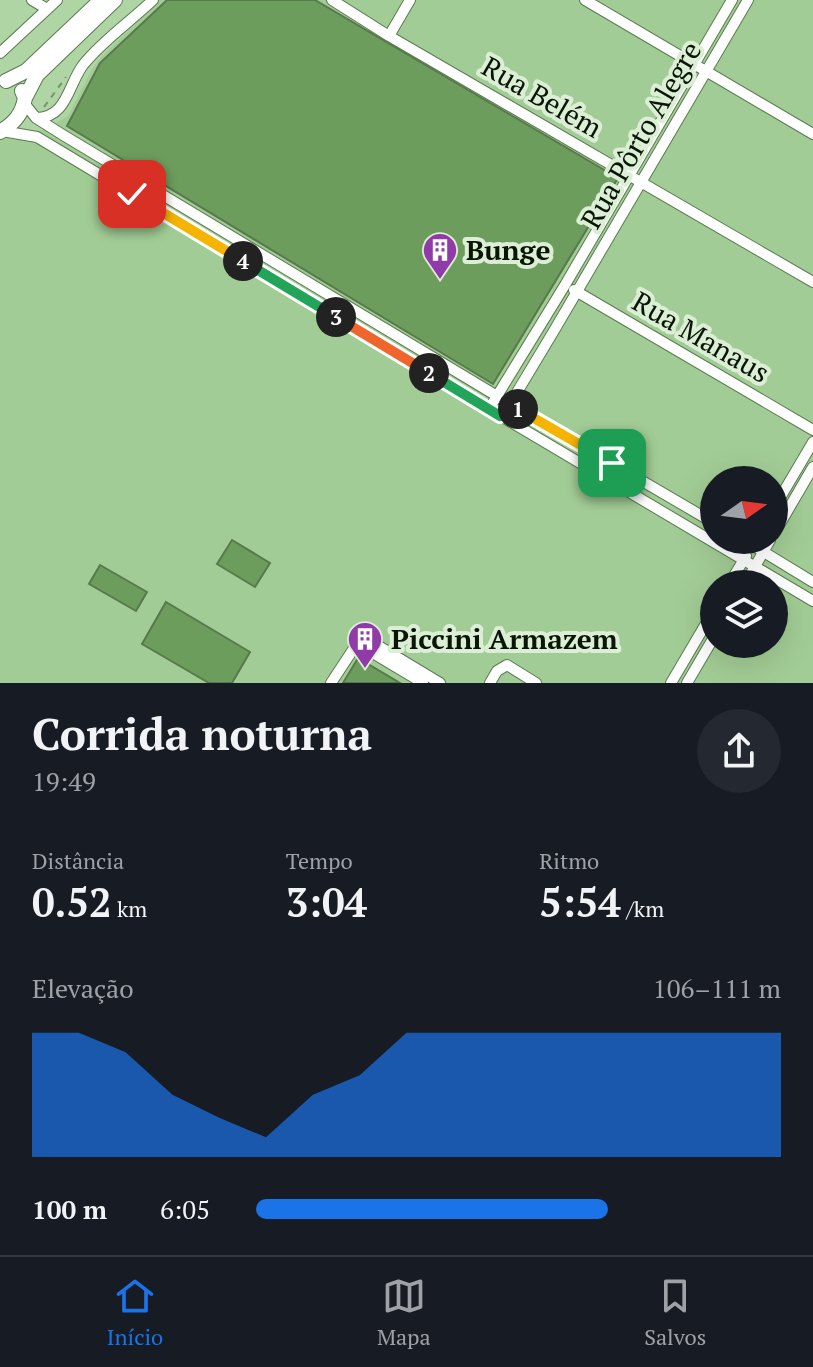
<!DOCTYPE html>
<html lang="pt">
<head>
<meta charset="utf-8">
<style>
	body { margin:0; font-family:"PT Serif",serif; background:#242831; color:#f1f3f6; height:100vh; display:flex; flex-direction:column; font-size:30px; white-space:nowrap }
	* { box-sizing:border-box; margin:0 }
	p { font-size:26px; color:#9ea1a6 }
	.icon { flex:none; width:44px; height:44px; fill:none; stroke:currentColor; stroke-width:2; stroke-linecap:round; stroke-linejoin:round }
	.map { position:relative; height:683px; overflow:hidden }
	.details { display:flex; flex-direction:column; background:#171b24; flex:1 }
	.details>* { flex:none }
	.needle { width:52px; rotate:76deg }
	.fabs { position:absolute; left:700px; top:466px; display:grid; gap:16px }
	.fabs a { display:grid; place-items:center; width:88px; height:88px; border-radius:50%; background:#171b24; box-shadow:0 8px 32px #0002; font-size:40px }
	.pin { position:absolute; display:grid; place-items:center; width:68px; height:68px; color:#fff; margin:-34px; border-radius:16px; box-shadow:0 4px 12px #0006 }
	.km { position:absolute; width:40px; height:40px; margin:-20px; border-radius:50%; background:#222; color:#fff; font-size:22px; line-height:40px; text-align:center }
	.round { display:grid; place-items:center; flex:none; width:84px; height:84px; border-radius:42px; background:#242831 }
	.headline { display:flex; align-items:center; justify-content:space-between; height:136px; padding:0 32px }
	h1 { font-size:44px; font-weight:600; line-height:60px }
	.figures { display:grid; grid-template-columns:repeat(3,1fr); gap:12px; height:136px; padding:8px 32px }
	.figures div { display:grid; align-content:center }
	.figures b { font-size:40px; font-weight:600 }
	.figures small { font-size:22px; font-weight:400 }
	.figures p { font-size:22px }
	.chart { height:224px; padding:16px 32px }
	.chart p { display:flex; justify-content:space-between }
	.chart svg { width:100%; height:144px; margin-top:8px; fill:#1a73e8; opacity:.7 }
	ul { padding:0 32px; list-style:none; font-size:26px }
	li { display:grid; grid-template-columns:128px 96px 1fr; align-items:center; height:60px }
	li i { height:20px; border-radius:10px; background:#1a73e8 }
	.menu { display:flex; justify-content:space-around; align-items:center; height:112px; border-top:2px solid #363941; background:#171b24; font-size:22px; color:#9ea1a6 }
	.menu a { display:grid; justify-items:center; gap:4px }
	.menu .selected { color:#1a73e8 }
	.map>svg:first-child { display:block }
	.built { fill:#a2cc95; fill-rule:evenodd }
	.building { fill:#6d9d5d; stroke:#57794c; stroke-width:2 }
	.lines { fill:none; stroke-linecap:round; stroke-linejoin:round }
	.minor-casing { stroke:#597c4f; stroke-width:12 }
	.major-casing { stroke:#597c4f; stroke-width:16 }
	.path { stroke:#76936d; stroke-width:2; stroke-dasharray:6 6; stroke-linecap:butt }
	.minor { stroke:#fff; stroke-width:10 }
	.major { stroke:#fff; stroke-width:14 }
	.split-1-casing { stroke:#fff; stroke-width:16 }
	.split-2-casing { stroke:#fff; stroke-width:16 }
	.split-3-casing { stroke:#fff; stroke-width:16 }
	.split-4-casing { stroke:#fff; stroke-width:16 }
	.split-5-casing { stroke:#fff; stroke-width:16 }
	.split-1 { stroke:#f5b400; stroke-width:10 }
	.split-2 { stroke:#22a559; stroke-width:10 }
	.split-3 { stroke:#f0652b; stroke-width:10 }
	.split-4 { stroke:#22a559; stroke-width:10 }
	.split-5 { stroke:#f5b400; stroke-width:10 }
	.labels { text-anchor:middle; stroke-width:8; stroke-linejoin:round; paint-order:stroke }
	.street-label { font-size:28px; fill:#091605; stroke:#dcefd6 }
	.poi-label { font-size:28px; font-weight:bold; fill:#091605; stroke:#dcefd6; text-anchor:start }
</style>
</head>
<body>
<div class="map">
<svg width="813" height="683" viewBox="0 0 813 683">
	<rect width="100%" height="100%" fill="#afd5a4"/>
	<path class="built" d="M160,0H813V683H0V140L45,129L68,116L92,69L102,56ZM714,480H774V540H714ZM714,584H774V644H714Z"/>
	<path class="building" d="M167,0H315L618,178L493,384L67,126L100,63Z
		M232,540L270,563L255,587L217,564Z
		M100,565L147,592L136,611L89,584Z
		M166,602L250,652L232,683H209L142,644Z
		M358,658L400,683H343Z"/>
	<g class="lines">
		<g class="minor-casing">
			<path id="minor" d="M32,0L47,9
				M332,0L389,36L813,282
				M585,0L813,134
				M389,36L410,0
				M0,53L57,0
				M24,103L36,118L63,135L497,396L714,523
				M36,118C67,118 68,85 83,65C102,41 131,21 153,0
				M2,131L37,137L489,409L813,601
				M574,290L813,430
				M489,409L565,285L732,0
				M500,416L510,404L555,329L748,0
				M774,508L813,442
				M774,534L813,467
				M744,540L813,582
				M729,584L746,556
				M745,584L770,540
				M356,643L423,683
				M331,683L362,636L440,683
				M490,683L497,671L507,665L536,683
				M671,683L714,610
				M687,683L714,637"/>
		</g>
		<g class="major-casing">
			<path id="major" d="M6,81L26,71L101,0
				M25,98L37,75L115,0
				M0,132C14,123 22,115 25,98L22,91"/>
		</g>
		<path class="path" d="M44,107L66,77"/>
		<use href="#minor" class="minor"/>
		<use href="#major" class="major"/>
	</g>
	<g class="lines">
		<g class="split-1-casing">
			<path id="split-1" d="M518,409L612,463"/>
		</g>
		<g class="split-2-casing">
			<path id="split-2" d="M429,373L500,416L510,404L518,409"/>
		</g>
		<g class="split-3-casing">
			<path id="split-3" d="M336,317L429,373"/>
		</g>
		<g class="split-4-casing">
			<path id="split-4" d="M243,261L336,317"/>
		</g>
		<g class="split-5-casing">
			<path id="split-5" d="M132,194L243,261"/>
		</g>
		<use href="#split-1" class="split-1"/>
		<use href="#split-2" class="split-2"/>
		<use href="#split-3" class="split-3"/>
		<use href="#split-4" class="split-4"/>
		<use href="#split-5" class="split-5"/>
	</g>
	<defs>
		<g id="building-pin" transform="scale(1.8)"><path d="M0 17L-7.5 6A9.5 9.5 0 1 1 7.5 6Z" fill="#913ba8" stroke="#dcefd6"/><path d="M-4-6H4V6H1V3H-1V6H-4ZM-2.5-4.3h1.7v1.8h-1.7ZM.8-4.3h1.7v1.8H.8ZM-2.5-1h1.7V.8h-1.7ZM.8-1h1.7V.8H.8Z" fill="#fff"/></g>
	</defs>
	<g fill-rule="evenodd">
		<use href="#building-pin" x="440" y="250"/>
		<use href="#building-pin" x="365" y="639"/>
	</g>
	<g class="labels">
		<g class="street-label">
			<text transform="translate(542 97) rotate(30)" y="10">Rua Belém</text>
			<text transform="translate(641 135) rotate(-60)" y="10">Rua Pôrto Alegre</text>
			<text transform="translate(701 337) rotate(30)" y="10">Rua Manaus</text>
		</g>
		<g class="poi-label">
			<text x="466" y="260">Bunge</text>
			<text x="391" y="649">Piccini Armazem</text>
		</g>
	</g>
</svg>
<div class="fabs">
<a><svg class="needle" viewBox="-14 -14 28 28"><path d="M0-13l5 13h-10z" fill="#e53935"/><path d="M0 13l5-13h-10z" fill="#9ea1a6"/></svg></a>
<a><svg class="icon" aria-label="layers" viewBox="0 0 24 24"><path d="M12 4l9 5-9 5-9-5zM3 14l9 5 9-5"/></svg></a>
</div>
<div class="pin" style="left:612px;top:463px;background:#1e9e55"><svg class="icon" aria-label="arrive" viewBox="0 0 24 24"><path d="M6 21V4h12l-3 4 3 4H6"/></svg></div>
<div class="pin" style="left:132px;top:194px;background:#d93025"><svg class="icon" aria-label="check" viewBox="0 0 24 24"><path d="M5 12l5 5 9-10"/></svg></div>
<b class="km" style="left:518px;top:409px">1</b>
<b class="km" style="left:429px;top:373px">2</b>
<b class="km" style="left:336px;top:317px">3</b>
<b class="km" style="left:243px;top:261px">4</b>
</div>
<section class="details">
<div class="headline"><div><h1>Corrida noturna</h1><p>19:49</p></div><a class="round"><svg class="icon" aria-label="share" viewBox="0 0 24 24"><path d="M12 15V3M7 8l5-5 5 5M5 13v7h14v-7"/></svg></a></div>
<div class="figures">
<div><p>Distância</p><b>0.52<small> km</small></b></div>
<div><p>Tempo</p><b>3:04</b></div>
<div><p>Ritmo</p><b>5:54<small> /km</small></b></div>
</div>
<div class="chart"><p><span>Elevação</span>106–111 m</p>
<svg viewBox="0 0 160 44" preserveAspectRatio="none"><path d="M0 44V6L10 6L20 12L30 25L40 32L50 38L60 25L70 19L80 6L90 6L100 6L110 6L120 6L130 6L140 6L150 6L160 6V44z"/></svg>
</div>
<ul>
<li><b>100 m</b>6:05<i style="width:67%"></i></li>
</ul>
</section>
<nav class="menu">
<a class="selected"><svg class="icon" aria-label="home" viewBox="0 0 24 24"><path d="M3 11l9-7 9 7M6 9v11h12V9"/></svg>Início</a>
<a><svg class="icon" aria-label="map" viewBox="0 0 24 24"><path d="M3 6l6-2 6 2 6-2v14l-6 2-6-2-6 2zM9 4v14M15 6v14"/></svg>Mapa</a>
<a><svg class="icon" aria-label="saved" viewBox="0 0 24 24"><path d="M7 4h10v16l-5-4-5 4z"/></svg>Salvos</a>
</nav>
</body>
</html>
